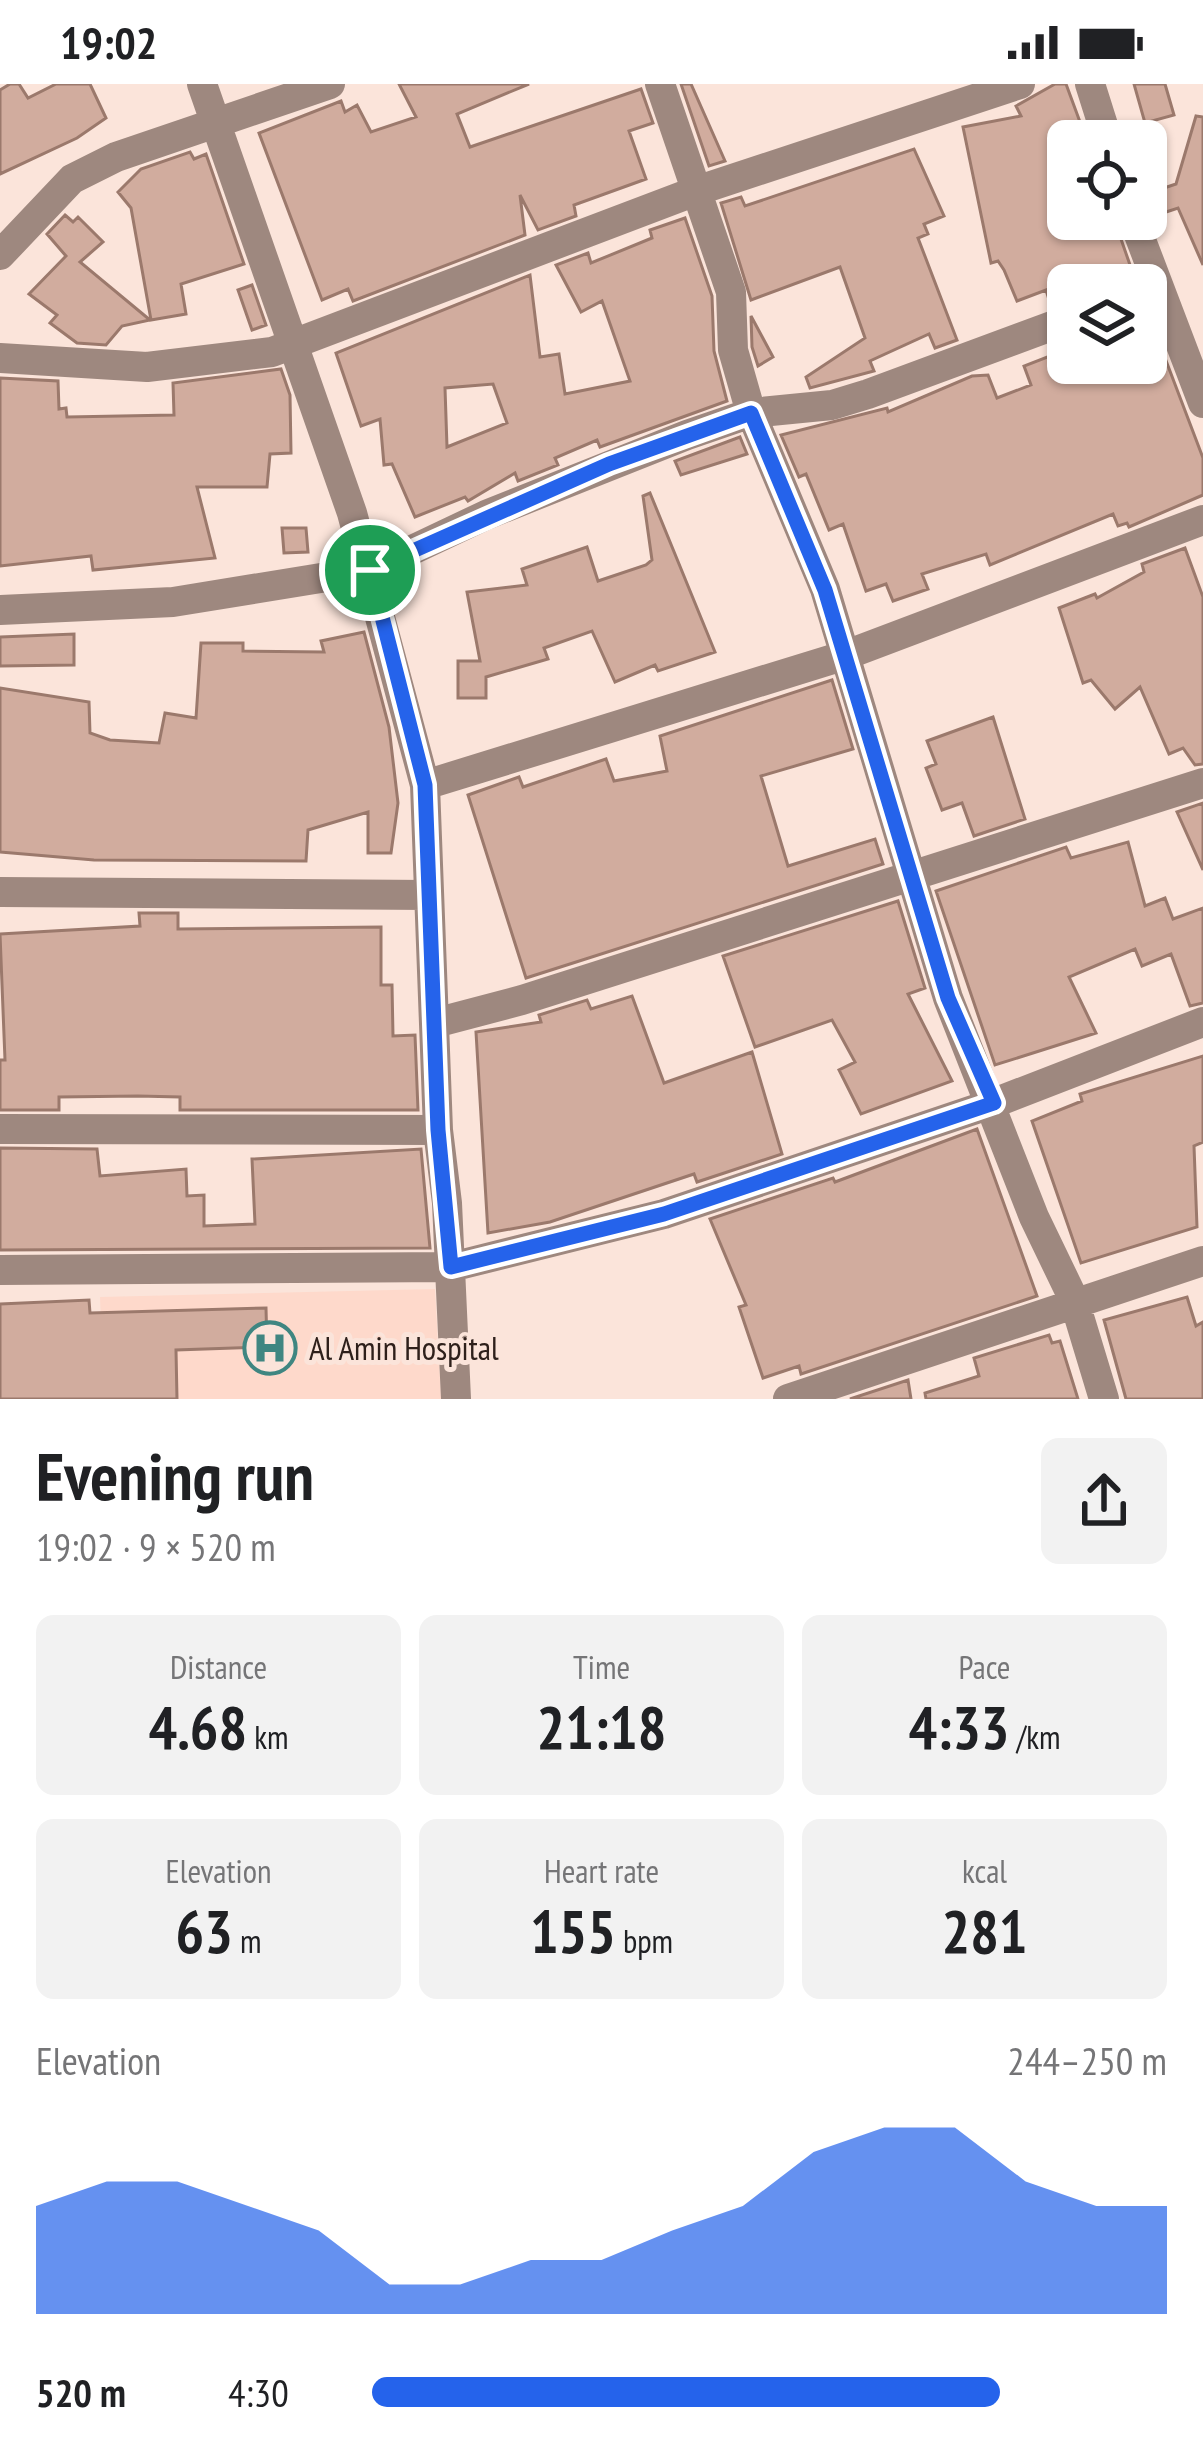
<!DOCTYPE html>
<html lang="en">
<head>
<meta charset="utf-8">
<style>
	body { margin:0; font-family:"PT Sans Narrow",sans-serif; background:#f2f2f2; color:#202124; height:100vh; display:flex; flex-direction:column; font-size:45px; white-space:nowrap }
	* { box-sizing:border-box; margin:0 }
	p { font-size:39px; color:#757577 }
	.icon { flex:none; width:66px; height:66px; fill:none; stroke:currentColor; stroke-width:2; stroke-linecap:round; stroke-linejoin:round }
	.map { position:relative; height:1315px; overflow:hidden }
	.drawer { display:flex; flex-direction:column; background:#fff; flex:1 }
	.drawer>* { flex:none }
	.fabs { position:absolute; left:1047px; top:36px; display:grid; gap:24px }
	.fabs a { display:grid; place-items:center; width:120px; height:120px; border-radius:18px; background:#fff; box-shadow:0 3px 9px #0004; font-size:60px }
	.pin { position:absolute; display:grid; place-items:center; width:102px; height:102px; color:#fff; margin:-51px; border:6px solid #fff; border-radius:50%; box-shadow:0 3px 12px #0007 }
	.round { display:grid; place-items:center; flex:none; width:126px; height:126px; border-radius:18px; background:#f2f2f2 }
	.summary { display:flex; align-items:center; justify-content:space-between; height:204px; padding:0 36px }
	h1 { font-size:66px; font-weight:600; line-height:90px }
	.stats { display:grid; grid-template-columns:repeat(3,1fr); gap:18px; height:204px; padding:12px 36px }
	.stats div { display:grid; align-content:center; border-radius:18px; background:#f2f2f2; text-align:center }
	.stats b { font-size:60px; font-weight:600 }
	.stats small { font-size:33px; font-weight:400 }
	.stats p { font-size:33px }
	.chart { height:336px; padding:24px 36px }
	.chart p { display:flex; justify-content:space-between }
	.chart svg { width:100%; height:216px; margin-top:12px; fill:#2563eb; opacity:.7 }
	ul { padding:0 36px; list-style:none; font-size:39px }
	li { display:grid; grid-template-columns:192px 144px 1fr; align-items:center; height:90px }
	li i { height:30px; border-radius:15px; background:#2563eb }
	.status { display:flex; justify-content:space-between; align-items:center; height:84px; padding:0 60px; background:#fff; direction:ltr }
	.status svg { height:33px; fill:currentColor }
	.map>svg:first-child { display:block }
	.built { fill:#fed9cb }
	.building { fill:#d1ac9e; stroke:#9b796c; stroke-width:3; fill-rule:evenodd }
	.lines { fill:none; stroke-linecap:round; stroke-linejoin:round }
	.minor { stroke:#9e887f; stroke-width:30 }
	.route-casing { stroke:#fff; stroke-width:24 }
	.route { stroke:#2563eb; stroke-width:15 }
	.labels { text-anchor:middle; stroke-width:10; stroke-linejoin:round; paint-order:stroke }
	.poi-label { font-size:33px; fill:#2e201b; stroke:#fbe4da; text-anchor:start }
</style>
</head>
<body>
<div class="status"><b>19:02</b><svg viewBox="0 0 49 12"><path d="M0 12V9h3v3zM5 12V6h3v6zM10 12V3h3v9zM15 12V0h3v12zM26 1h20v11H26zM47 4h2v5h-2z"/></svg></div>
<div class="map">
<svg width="1203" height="1315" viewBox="0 0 1203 1315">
	<rect width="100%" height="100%" fill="#fbe4da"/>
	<path class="built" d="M435,1205L441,1315H104L100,1213Z"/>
	<path class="building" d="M10,0H19L28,14L56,0H90L106,34L77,54L0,90V6Z
		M399,0H529L457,30L470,63L641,5L653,39L629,47L646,95L574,121L576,132L538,146L520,111L525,151L353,217L348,205L322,216L259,49L341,17L345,28L357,21L371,48L416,33Z
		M681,0H691L725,77L709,82Z
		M1055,0H1066L1087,57H1068V77L1056,83L1068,107V135H1114L1137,201H1068V217L1051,222L1046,206L1017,217L1004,186L998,177L991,179L963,43L1021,32L1016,22Z
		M1134,0H1165L1174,31L1145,39Z
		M1196,32L1203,33V181L1178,124L1163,129L1155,107L1176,100Z
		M914,65L944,132L924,140L928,150L918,154L957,256L935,264L929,250L870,277L874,287L810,304L806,293L865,254L840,183L751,216L721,119L741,113L745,122Z
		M190,68L194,75L206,70L244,180L181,200L186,230L151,236L131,124L118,108L141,85Z
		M65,131L73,138L78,133L103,158L80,178L150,236L122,242L106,261L77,259L50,239L57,231L29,210L66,172L47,150Z
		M685,134L712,212L714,267L727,317L600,363L597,356L555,374L558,381L518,397L515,389L468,417L465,413L415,433L392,380L384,381L380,335L361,342L336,269L530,191L540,273L559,270L565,310L630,297L602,217L581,228L556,181L588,169L591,179L652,154L650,146ZM493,300L507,339L447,363L445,304Z
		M252,201L266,241L252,246L238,206Z
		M1146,224L1203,374V411L1129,443L1127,439L1118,442L1113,430L990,481L986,470L922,490L928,505L893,517L886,500L866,507L843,440L829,446L806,390L799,393L781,351L887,324L888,328L972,292L988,291L997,314L1031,301L1024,282L1068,265V279H1146Z
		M751,232L773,273L758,282L752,263Z
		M281,285L290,311L291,369L270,370L267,403H197L215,474L93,486L91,472L0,482V294L58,297L59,325L66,324L67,333L174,331L173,299Z
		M740,353L747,370L681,391L675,377Z
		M650,409L715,568L658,587L655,581L615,598L592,547L544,564L548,575L486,593V614H458V577H480L467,508L527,501L522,485L587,463L598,497L646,481L652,476L643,412Z
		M282,444H306L308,468L284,469Z
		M1185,464L1203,513V680L1195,681L1183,664L1169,670L1140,603L1115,625L1091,596L1083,599L1059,524L1095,510L1097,514L1144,488L1142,480Z
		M364,548L389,643L398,719L391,769H368V728L308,746L306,777L94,776L0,768V604L89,618L90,649L110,656L159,659L165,629L196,634L201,559H243V567L324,568L321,557Z
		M74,550V581L0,582V553Z
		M832,596L853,665L761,692L788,782L875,755L883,780L526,894L468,711L519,693L523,703L606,675L614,697L667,687L660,652Z
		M993,633L1025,735L974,752L962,719L942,726L926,684L936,680L927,657Z
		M1203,719V786L1177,728Z
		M1128,758L1145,822L1165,814L1173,835L1203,824V919L1190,922L1171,870L1142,882L1135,865L1069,893L1096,949L995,981L936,807L1066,763L1071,774Z
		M898,817L925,904L908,910L952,997L861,1030L839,986L855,978L832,936L755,963L723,872Z
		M139,829H178V845L381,843V901H392L393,952L415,951L418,1026H180V1013L138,1012L59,1013V1026H0V976H5L0,850L140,842Z
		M632,912L664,999L752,968L782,1070L697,1098L694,1090L550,1138L488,1149L476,948L541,938L539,931L587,916L591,925Z
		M1203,972V1058L1194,1062L1197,1143L1081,1179L1032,1037L1082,1017L1080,1010Z
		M977,1045L1037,1212L801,1290L799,1282L763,1294L739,1223L746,1221L710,1135L833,1094L835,1098Z
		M0,1064L97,1065L100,1092L186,1085L187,1112L204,1111V1142L255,1140L252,1075L421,1065L430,1164L0,1166Z
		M1187,1213L1196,1242L1203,1238V1315H1126L1104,1236Z
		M89,1216L90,1229L266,1224L267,1263L176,1266L177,1315H0V1220Z
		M1049,1251L1052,1259L1060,1257L1078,1315H926L925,1309L979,1292L974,1274Z
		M908,1296L911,1315H850Z"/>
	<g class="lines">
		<path class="minor" d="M202,0L352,429L425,701L438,1046L447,1119L456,1315
			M660,0L731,208L733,266L751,329L825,505L948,914L1034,1133L1074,1216L1104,1315
			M1090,0L1108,57
			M1133,135L1203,319
			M0,171L72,95L116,73L330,0
			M0,274L147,283L272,268L696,107L1020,0
			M0,526L173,518L370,486L486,431L687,351L751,329L832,321L868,310L1068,236
			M425,701L846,571L1203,436
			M0,808L428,811
			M435,939L522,916L1203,699
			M0,1045L438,1046
			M0,1186L451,1183L664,1130L994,1019L1203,938
			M788,1315L1203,1177"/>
	</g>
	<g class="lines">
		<g class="route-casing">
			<path id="route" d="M751,329L825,506L948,914L994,1019L664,1130L451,1183L438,1046L425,701L370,486L609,380Z"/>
		</g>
		<use href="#route" class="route"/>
	</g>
	<defs>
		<g id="hospital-ring" transform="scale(2.7)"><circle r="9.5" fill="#fbe4da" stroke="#3f8681" stroke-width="1.5"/><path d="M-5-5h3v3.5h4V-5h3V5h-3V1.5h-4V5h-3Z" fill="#3f8681"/></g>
	</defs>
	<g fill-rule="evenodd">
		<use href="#hospital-ring" x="270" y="1264"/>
	</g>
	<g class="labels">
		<g class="poi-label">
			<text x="309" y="1276">Al Amin Hospital</text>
		</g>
	</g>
</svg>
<div class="fabs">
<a><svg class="icon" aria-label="locate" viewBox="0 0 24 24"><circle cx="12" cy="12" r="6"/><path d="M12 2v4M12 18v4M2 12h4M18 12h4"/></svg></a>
<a><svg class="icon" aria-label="layers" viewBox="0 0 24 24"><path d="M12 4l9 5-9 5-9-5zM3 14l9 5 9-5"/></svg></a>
</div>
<div class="pin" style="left:370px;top:486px;background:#1e9e55"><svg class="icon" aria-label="arrive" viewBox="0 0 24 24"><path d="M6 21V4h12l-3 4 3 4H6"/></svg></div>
</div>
<section class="drawer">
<div class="summary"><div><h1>Evening run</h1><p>19:02 · 9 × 520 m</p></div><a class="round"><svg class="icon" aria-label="share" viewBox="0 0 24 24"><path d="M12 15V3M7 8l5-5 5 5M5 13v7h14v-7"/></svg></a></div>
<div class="stats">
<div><p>Distance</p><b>4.68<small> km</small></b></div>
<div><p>Time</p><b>21:18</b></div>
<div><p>Pace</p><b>4:33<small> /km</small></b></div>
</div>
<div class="stats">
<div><p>Elevation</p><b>63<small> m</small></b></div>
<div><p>Heart rate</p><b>155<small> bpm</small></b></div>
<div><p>kcal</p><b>281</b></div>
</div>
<div class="chart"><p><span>Elevation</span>244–250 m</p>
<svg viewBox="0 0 160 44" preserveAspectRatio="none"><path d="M0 44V22L10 17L20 17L30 22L40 27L50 38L60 38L70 33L80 33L90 27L100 22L110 11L120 6L130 6L140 17L150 22L160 22V44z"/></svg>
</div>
<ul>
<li><b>520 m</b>4:30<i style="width:79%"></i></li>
</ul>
</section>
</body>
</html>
